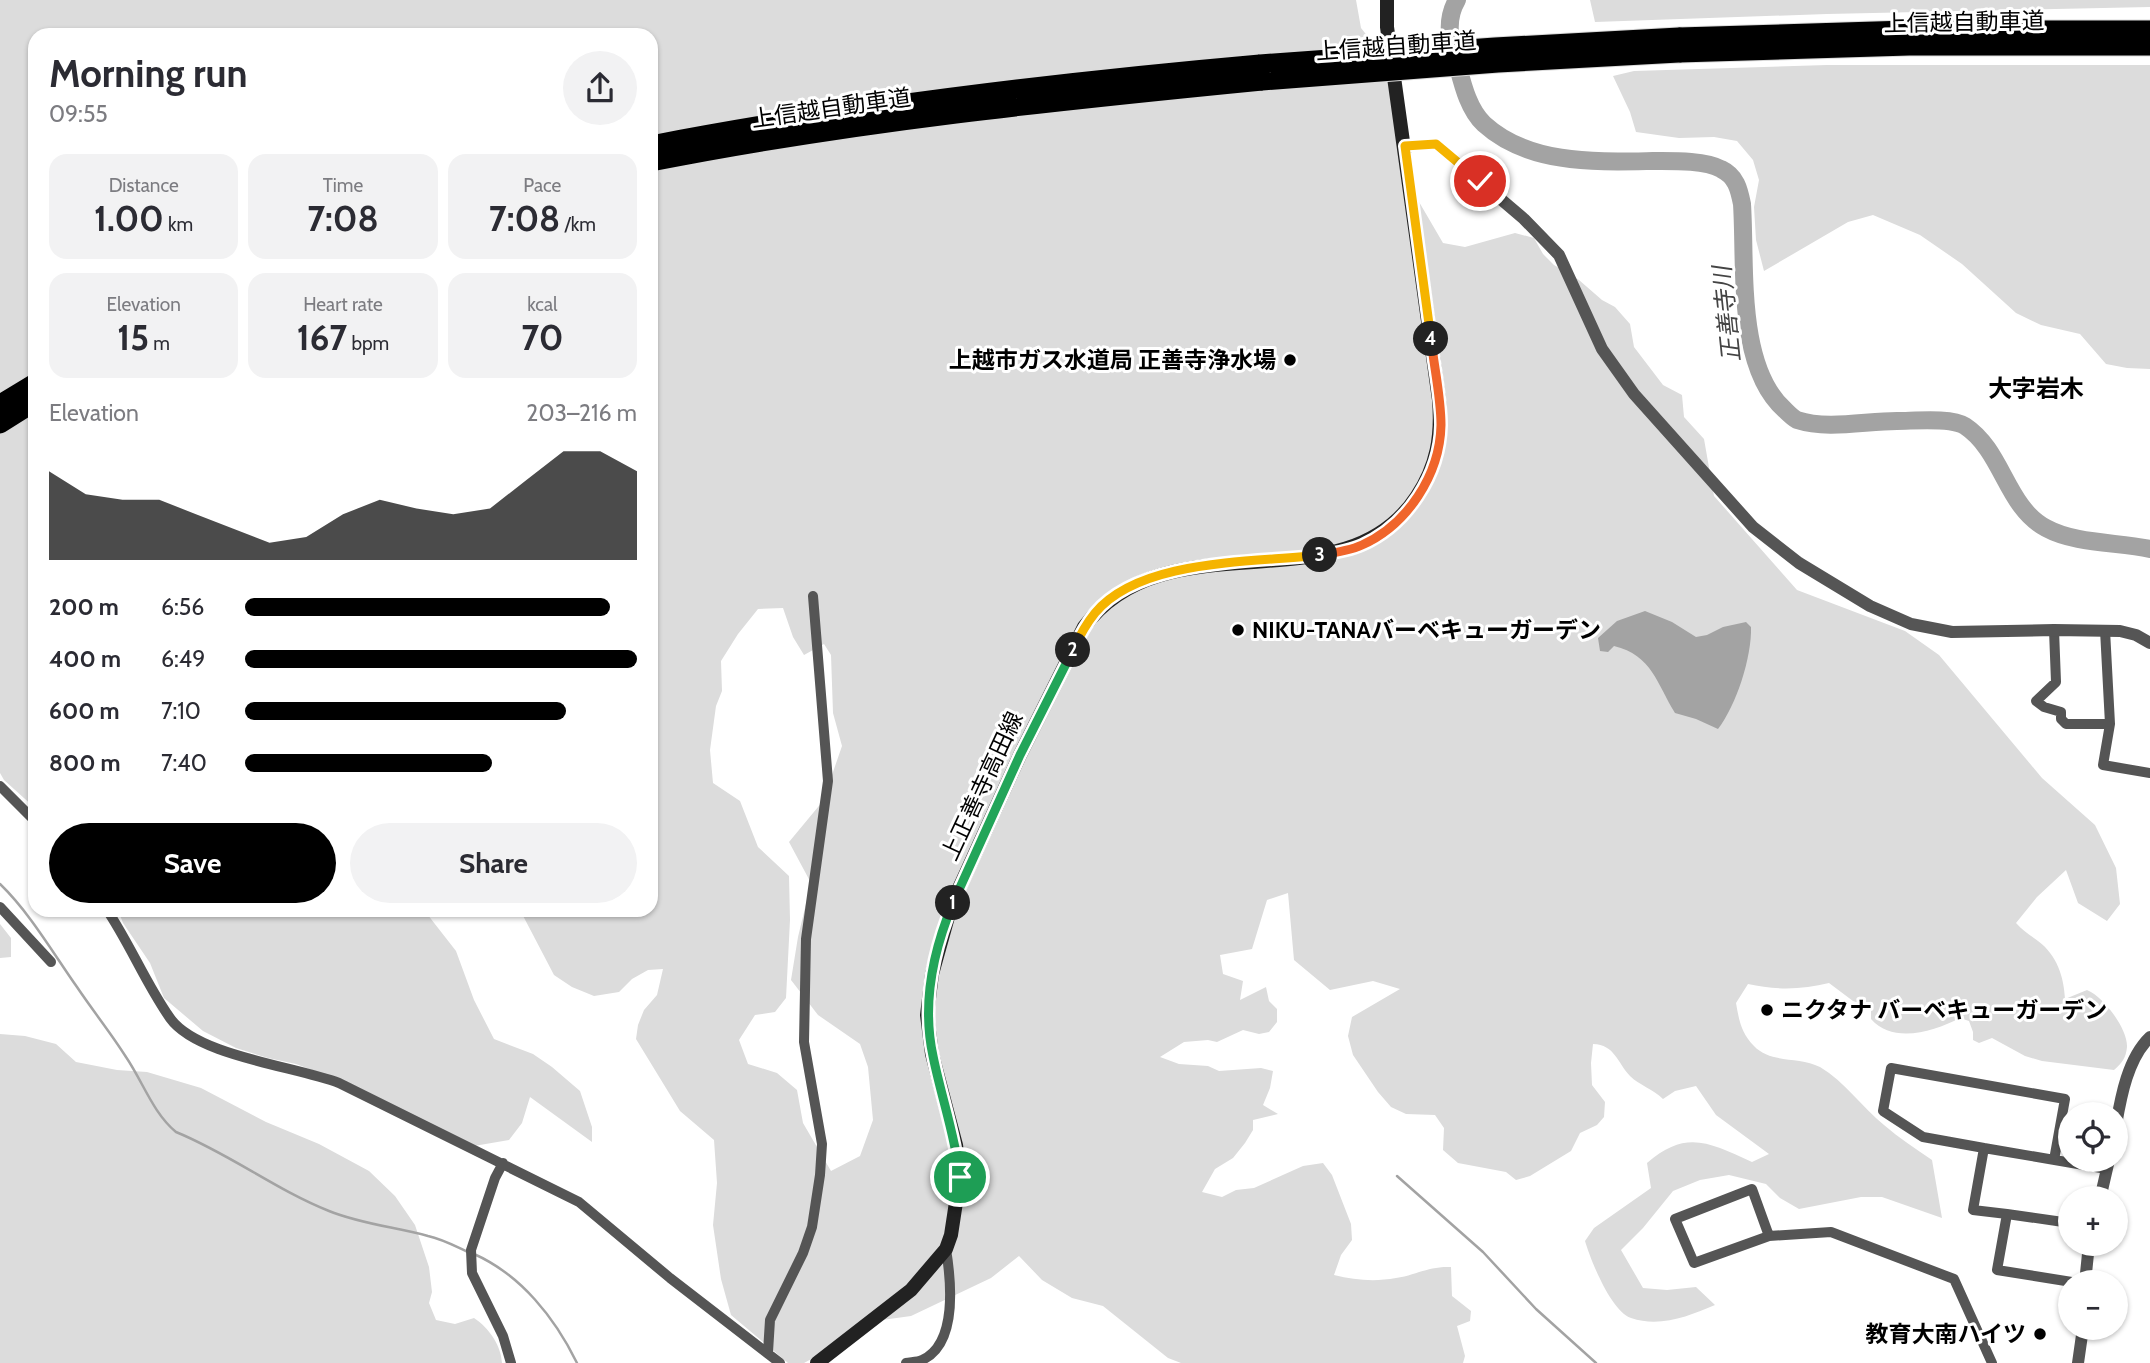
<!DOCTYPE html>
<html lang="en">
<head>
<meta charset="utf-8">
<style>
	body { margin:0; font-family:Cabin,"Noto Sans JP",sans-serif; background:#f2f2f3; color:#2b2b33; height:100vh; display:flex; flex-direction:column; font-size:26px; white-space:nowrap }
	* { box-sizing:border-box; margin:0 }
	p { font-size:23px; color:#7c7c81 }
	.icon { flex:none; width:38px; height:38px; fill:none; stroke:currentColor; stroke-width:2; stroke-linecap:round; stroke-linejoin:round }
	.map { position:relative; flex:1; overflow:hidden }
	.side { position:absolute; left:28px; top:28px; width:630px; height:889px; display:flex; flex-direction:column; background:#fff; border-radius:21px; box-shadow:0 2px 5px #0004 }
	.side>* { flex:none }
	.tools { position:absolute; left:2058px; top:1102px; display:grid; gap:14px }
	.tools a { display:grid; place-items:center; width:70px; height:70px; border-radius:50%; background:#fff; box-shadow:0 2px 5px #0004; font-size:35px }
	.pin { position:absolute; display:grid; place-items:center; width:60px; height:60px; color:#fff; margin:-30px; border:4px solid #fff; border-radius:50%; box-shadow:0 2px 7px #0007 }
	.km { position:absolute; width:35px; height:35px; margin:-18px; border-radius:50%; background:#222; color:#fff; font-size:19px; line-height:35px; text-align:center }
	.round { display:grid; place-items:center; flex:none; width:74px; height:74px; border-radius:37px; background:#f2f2f3 }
	.head { display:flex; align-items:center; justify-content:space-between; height:119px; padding:0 21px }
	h1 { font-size:38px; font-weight:800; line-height:52px }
	.metrics { display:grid; grid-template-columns:repeat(3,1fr); gap:10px; height:119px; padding:7px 21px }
	.metrics div { display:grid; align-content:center; border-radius:18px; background:#f2f2f3; text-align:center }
	.metrics b { font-size:35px; font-weight:800 }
	.metrics small { font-size:19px; font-weight:400 }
	.metrics p { font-size:19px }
	.chart { height:196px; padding:14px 21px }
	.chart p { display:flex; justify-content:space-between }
	.chart svg { width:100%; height:126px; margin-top:7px; fill:#000; opacity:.7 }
	.cta { display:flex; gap:14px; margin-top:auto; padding:14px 21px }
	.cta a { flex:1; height:80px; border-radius:42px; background:#000; color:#fff; font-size:28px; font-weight:800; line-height:80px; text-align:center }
	.cta a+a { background:#f2f2f3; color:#2b2b33 }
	ul { padding:0 21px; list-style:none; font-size:23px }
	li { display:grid; grid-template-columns:112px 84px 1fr; align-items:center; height:52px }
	li i { height:18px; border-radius:9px; background:#000 }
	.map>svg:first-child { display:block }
	.green { fill:#dcdcdc; fill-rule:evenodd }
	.water { fill:#a3a3a3 }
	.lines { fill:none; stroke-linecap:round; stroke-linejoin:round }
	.stream { stroke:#a3a3a3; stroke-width:2.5 }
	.river { stroke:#a3a3a3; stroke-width:18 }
	.motorway-casing { stroke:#dbdbdb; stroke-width:21 }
	.minor { stroke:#555; stroke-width:10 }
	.tertiary { stroke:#555; stroke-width:12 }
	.secondary { stroke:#222; stroke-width:14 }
	.motorway { stroke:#000; stroke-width:19 }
	.motorway-bridge-casing { stroke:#dbdbdb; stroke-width:21; stroke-linecap:butt }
	.motorway-bridge { stroke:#000; stroke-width:19 }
	.split-1-casing { stroke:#fff; stroke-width:14 }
	.split-2-casing { stroke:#fff; stroke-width:14 }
	.split-3-casing { stroke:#fff; stroke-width:14 }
	.split-4-casing { stroke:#fff; stroke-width:14 }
	.split-5-casing { stroke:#fff; stroke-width:14 }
	.split-1 { stroke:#22a559; stroke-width:9 }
	.split-2 { stroke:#22a559; stroke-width:9 }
	.split-3 { stroke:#f5b400; stroke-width:9 }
	.split-4 { stroke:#f0652b; stroke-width:9 }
	.split-5 { stroke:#f5b400; stroke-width:9 }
	.poi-dot { fill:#000; stroke:#fff; stroke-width:2.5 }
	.labels { text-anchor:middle; stroke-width:6; stroke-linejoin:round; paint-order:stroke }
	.street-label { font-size:23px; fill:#000; stroke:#fff }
	.poi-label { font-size:23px; font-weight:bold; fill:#000; stroke:#fff; text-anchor:end }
	.water-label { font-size:24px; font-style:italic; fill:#444; stroke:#fff }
	.neighbourhood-label { font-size:24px; font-weight:bold; fill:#000; stroke:#fff }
</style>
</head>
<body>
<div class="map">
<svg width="2150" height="1363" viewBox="0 0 2150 1363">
	<rect width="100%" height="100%" fill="#fff"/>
	<path class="green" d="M0,0H1356L1361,28L1385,58L1415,195L1443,243L1465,247L1515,233L1534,238L1543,254L1554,265L1579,280L1602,300L1615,307L1630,324L1634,347L1663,385L1682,395L1684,417L1704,439L1714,496L1797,590L1905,631L1939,655L2042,778L2095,825L2116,868L2120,904L2107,921L2078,903L2066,870L2037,897L2016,923C2023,931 2030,935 2038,941C2057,955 2064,977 2065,999L2087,990C2103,996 2128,1029 2127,1047C2126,1058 2122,1063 2114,1070L2042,1061L2025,1056L1992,1038L1979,1043L1973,1040V1032L1969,1021L1960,1018C1933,1032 1893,1044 1871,1019V1007L1853,1001L1829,983C1802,990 1774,990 1748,984L1736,1003C1739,1020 1741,1033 1754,1046C1771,1064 1799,1056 1820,1067C1845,1082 1862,1107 1884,1125C1899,1138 1916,1149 1932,1160L1942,1218L1882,1197H1861L1799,1209L1780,1198L1766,1184L1729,1175L1700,1180L1673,1191L1643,1228L1621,1250L1643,1288L1667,1290L1696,1287L1715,1305C1689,1316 1660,1328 1631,1318C1611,1311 1591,1261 1585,1241L1594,1228L1651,1188L1647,1163C1687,1129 1709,1143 1752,1162L1769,1154L1716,1115L1696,1086L1675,1091L1663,1099C1653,1089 1639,1085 1630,1076C1617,1062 1615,1045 1593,1044L1591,1063L1592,1085L1605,1102L1604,1117L1597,1125L1580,1133L1571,1151L1530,1176L1516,1180L1506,1172L1458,1163L1443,1150L1444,1128L1435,1115L1406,1114L1391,1107L1378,1092L1353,1055L1348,1036L1352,1017L1400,989L1373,981L1330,990L1294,960L1288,893L1267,900L1252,949L1220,955L1223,974L1243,981L1240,1000L1266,987L1269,1001L1277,1009V1022L1269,1032L1259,1034L1243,1030L1217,1042L1208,1040L1184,1042L1160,1057L1179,1064L1208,1066L1219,1071L1261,1068L1273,1071L1270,1088L1263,1105L1278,1114L1253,1120V1130L1245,1143L1233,1158L1215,1169L1202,1192L1222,1197L1236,1190L1254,1188L1303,1166L1323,1163L1332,1175L1351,1224L1352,1240L1341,1255L1334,1275C1355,1280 1374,1282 1396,1278C1417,1275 1428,1266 1451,1267L1452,1296L1471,1311L1470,1321L1457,1326L1465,1356L1463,1363H1181L1168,1358L1103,1306L1072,1298L1042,1280L1019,1256L991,1278L911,1316L882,1320L804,1363H788L731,1315L721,1279L713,1225L717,1183L714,1140L680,1111L636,1039L638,1025L644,1010L657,995L663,969L648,970L632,979L619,992L594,996L572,987L554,975L520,910H651V35H35V808L4,780L0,773ZM783,608L793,637L804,655L824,644L831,655L833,713L842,746L823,801L789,842L811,883L798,937L791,980L818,1015L860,1044L868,1067L873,1120L860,1156L831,1171L803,1123L797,1090L777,1073L748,1064L739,1040L755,1015L775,1012L786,998L790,920L789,876L758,847L740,801L713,783L710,750L716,706L722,691L721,661L738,634L758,609Z
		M1590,0H2150V7L1827,14L1595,22Z
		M1827,65H2150V369L2127,368L2106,364L2080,334L2041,325L2016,313L1962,264L1920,235L1873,215L1848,222L1764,271L1756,240L1754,207L1759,180L1753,160L1737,141L1714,137L1679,138L1636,132L1630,112L1613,76L1634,71Z
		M118,910H424L456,951L474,1000L494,1039L533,1054L552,1067L580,1091L592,1127V1142L530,1097L522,1123L509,1140L474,1146L358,1087L296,1064L268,1058L236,1048L203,1031L164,998L150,963L123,923Z
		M0,924L11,938V957L0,958Z
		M0,1034L25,1036L56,1044L76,1062L117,1070L147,1072L201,1088L266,1122L319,1144L369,1171L395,1196L415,1225L429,1267L432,1292L429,1303L436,1320L455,1324L474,1318C489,1328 501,1345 502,1363H0Z"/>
	<path class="water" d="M1645,611L1672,622L1696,637L1707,635L1723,627L1746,622L1751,627C1752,657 1736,706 1718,729L1696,719L1675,713C1657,684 1652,655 1614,646L1608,652L1600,651L1598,638L1617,621Z"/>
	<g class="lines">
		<path class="stream" d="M0,884C30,913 53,953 77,987C93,1011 111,1033 126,1057C143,1082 153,1113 176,1132C230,1154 276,1190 329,1211C361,1224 395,1227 428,1236C442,1239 455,1246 468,1252
			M1397,1176L1483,1252L1536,1309L1596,1363
			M474,1254C521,1275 555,1318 577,1363"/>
		<path class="river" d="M1457,0C1444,22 1451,44 1458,67C1463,86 1469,110 1484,124C1529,165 1597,162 1653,161C1671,161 1705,160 1721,169C1736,176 1739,189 1742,204C1746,265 1736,367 1785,410C1789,414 1793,418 1797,420C1828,430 1865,421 1897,421C1914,421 1951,417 1965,426C2003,451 2006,507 2046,528C2075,544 2118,542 2150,549"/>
		<g class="motorway-casing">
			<path id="motorway" d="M1679,37L1907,30H2150
				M1679,53L1909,46H2150
				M651,145C852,106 1056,82 1260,64
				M651,162C853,122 1058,101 1262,81
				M0,404L35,383
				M0,424L35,402"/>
		</g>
		<path class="minor" d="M2054,630L2056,682L2036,701L2044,707L2061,712V719L2066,724H2110
			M2105,630L2110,724L2103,765L2150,773
			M0,786L35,821
			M0,907L51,962
			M107,910C130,944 146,984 170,1018C197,1056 294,1066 339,1083L579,1202L670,1278L780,1363
			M1984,1148L2107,1169
			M2054,1160L2065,1099L1891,1068L1883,1111L1923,1137L1984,1148L1973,1210L2007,1214L1997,1270L2078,1283
			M503,1163L495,1178L471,1250L472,1273L503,1336L511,1363
			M2007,1214L2070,1223
			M1769,1236L1752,1189L1675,1219L1694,1263L1769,1236L1831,1232L1954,1279L1992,1363
			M768,1352L770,1320L803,1253L812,1227L820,1175L822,1144L804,1042L806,939L828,781L813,596
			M906,1363C911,1362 918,1362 922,1360C958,1344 951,1280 946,1249"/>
		<path class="tertiary" d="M1405,146L1436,144L1524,219L1559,255L1602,349L1634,394L1753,527L1799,563L1870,606L1911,624L1952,632L2054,630L2120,631L2136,635L2150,643
			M2116,1125C2121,1096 2128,1058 2150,1037
			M2100,1199L2109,1160
			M2085,1283L2089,1244
			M2078,1363L2083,1328"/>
		<path class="secondary" d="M817,1363L911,1290L946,1249L951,1235L960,1176L956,1145L932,1054L927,1015L932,974L951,906L1020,755L1084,627C1168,514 1343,610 1417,496C1437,466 1442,436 1439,400L1387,27V0"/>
		<use href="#motorway" class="motorway"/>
		<g class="motorway-bridge-casing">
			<path id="motorway-bridge" d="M1260,64L1495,47L1679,37
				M1262,81L1498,63L1679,53"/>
		</g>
		<use href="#motorway-bridge" class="motorway-bridge"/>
	</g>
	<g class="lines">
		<g class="split-1-casing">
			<path id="split-1" d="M953,903C933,951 922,1005 933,1056C941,1096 955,1135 960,1177"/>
		</g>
		<g class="split-2-casing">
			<path id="split-2" d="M953,903L1020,755L1073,650"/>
		</g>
		<g class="split-3-casing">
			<path id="split-3" d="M1073,650C1079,637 1086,624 1095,613C1141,558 1254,563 1320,555"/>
		</g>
		<g class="split-4-casing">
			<path id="split-4" d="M1320,555C1334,553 1349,551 1362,545C1407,525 1440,475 1441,425C1441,397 1434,367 1431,339"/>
		</g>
		<g class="split-5-casing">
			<path id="split-5" d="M1431,339L1405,146L1436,144L1480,181"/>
		</g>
		<use href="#split-1" class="split-1"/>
		<use href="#split-2" class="split-2"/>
		<use href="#split-3" class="split-3"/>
		<use href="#split-4" class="split-4"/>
		<use href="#split-5" class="split-5"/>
	</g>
	<g class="poi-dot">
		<circle cx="1290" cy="360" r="7"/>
		<circle cx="1238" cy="630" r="7"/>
		<circle cx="1767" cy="1010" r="7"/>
		<circle cx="2040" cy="1334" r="7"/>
	</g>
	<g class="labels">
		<g class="street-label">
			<text transform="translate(1964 22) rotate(-1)" y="8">上信越自動車道</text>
			<text transform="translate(1396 46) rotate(-4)" y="8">上信越自動車道</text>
			<text transform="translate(831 108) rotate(-8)" y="8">上信越自動車道</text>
			<text transform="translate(982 786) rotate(-65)" y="8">上正善寺高田線</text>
		</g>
		<g class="poi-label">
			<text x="1276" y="368">上越市ガス水道局 正善寺浄水場</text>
			<text x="1252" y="638" text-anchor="start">NIKU-TANAバーベキューガーデン</text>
			<text x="1781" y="1018" text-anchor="start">ニクタナ バーベキューガーデン</text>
			<text x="2026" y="1342">教育大南ハイツ</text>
		</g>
		<g class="water-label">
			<text transform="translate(1727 314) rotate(-96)" y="8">正善寺川</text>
		</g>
		<g class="neighbourhood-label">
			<text x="2036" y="397">大字岩木</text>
		</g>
	</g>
</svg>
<div class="tools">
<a><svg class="icon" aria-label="locate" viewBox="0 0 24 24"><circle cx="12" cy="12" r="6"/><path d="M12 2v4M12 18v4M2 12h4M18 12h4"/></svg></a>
<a>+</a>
<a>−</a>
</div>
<div class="pin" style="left:960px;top:1177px;background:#1e9e55"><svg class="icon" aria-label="arrive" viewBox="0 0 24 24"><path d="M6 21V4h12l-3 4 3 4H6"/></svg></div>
<div class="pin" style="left:1480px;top:181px;background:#d93025"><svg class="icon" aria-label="check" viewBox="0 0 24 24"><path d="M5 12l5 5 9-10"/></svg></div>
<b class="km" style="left:953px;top:903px">1</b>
<b class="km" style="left:1073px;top:650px">2</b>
<b class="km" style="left:1320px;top:555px">3</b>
<b class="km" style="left:1431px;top:339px">4</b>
<section class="side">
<div class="head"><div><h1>Morning run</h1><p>09:55</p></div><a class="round"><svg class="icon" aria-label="share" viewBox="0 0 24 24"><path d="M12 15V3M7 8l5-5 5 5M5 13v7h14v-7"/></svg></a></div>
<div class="metrics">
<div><p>Distance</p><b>1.00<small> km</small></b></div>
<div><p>Time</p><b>7:08</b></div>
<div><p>Pace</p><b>7:08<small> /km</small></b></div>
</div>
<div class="metrics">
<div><p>Elevation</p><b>15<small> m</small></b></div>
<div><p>Heart rate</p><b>167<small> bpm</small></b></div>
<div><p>kcal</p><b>70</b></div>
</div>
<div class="chart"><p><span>Elevation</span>203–216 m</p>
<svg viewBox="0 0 160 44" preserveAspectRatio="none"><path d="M0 44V13L10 21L20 23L30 23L40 28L50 33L60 38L70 36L80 28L90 23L100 26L110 28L120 26L130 16L140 6L150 6L160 13V44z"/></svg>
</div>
<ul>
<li><b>200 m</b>6:56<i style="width:93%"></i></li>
<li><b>400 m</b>6:49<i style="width:100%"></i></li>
<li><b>600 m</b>7:10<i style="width:82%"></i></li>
<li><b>800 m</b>7:40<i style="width:63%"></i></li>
</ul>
<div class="cta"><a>Save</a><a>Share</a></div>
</section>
</div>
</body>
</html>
